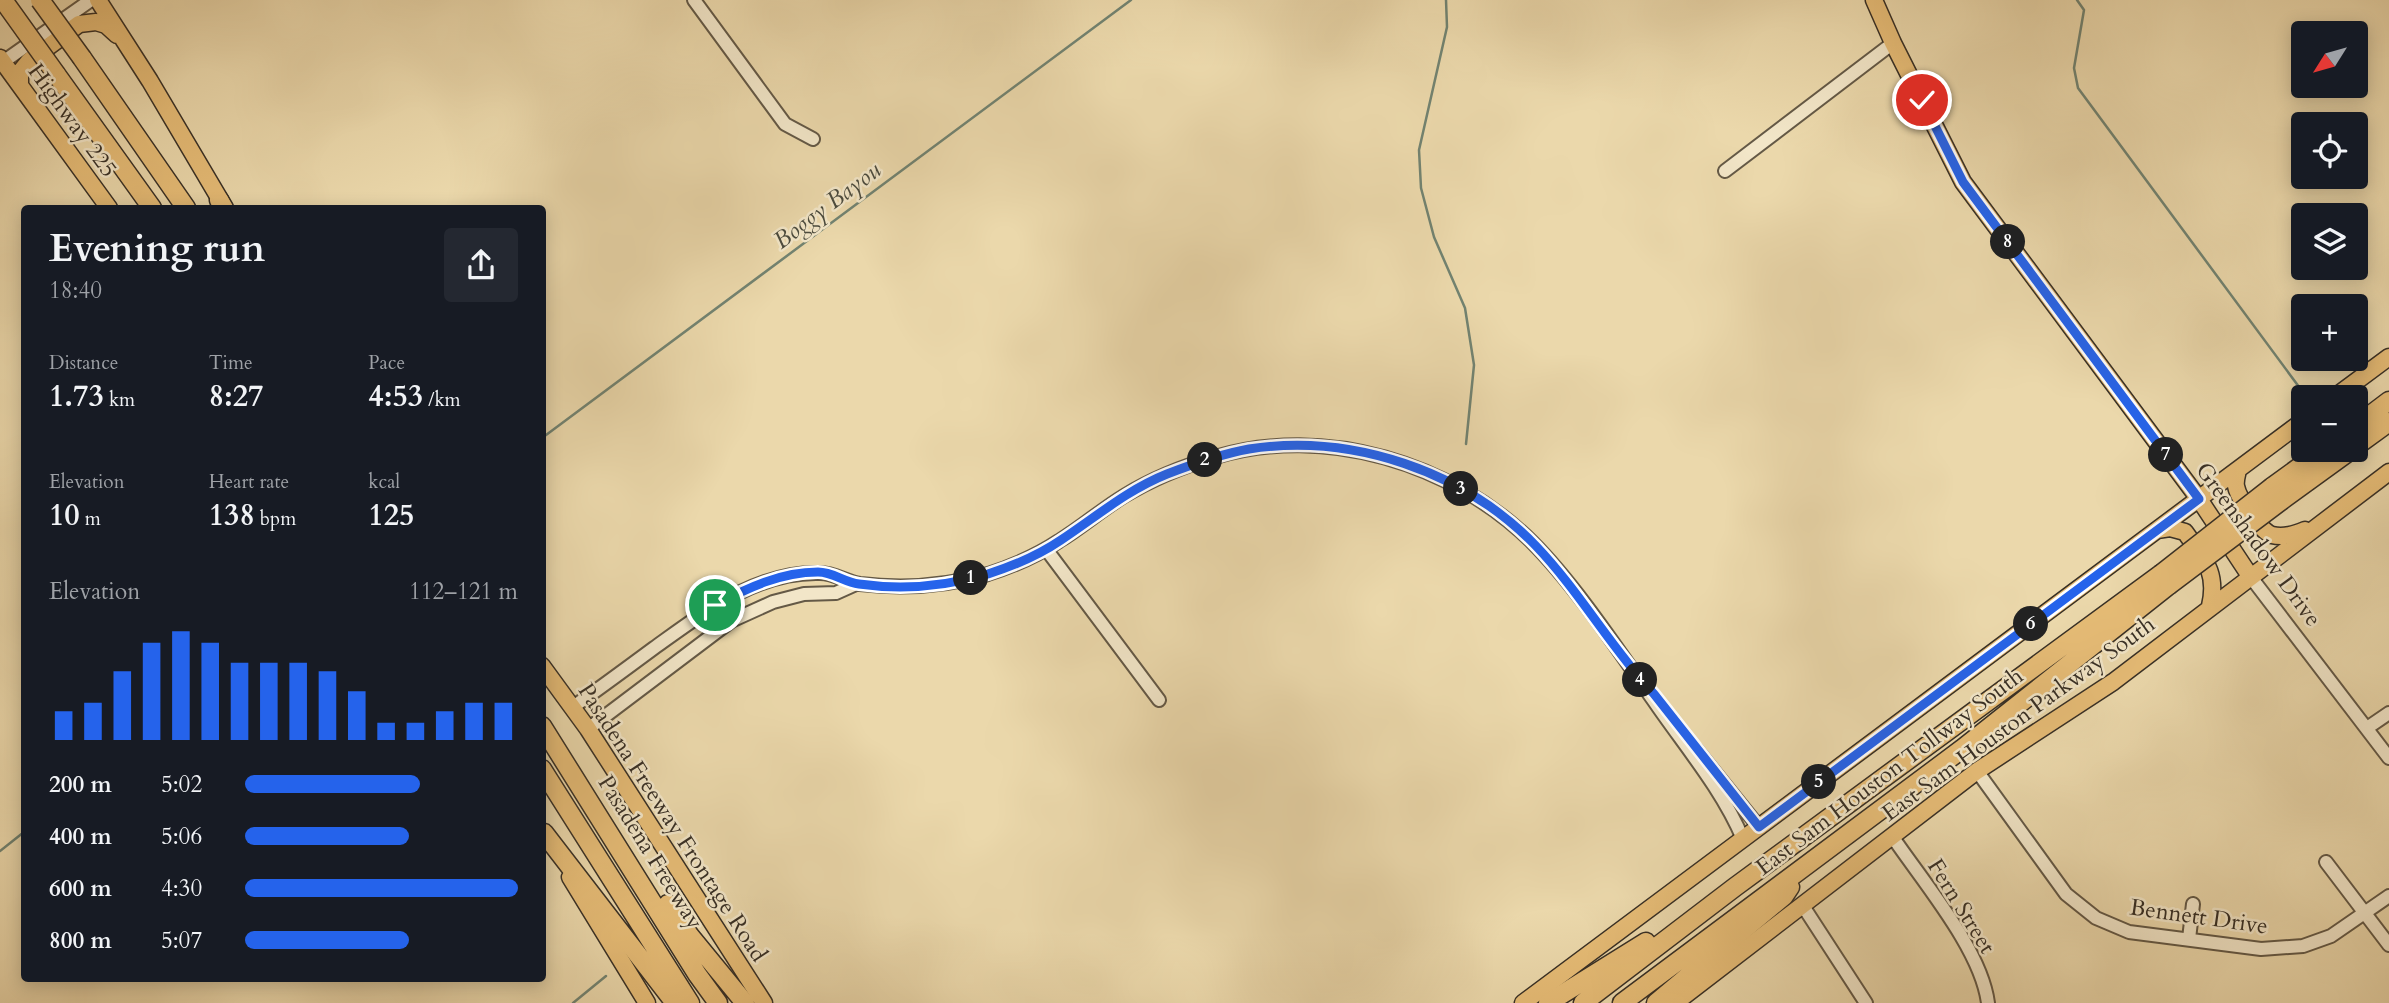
<!DOCTYPE html>
<html lang="en">
<head>
<meta charset="utf-8">
<style>
	body { margin:0; font-family:Cardo,serif; background:#242831; color:#f1f3f6; height:100vh; display:flex; flex-direction:column; font-size:26px; white-space:nowrap }
	* { box-sizing:border-box; margin:0 }
	p { font-size:23px; color:#9ea1a6 }
	.icon { flex:none; width:38px; height:38px; fill:none; stroke:currentColor; stroke-width:2; stroke-linecap:round; stroke-linejoin:round }
	.map { position:relative; flex:1; overflow:hidden }
	.details { position:absolute; left:21px; top:205px; width:525px; height:777px; display:flex; flex-direction:column; background:#171b24; border-radius:7px; box-shadow:0 4px 18px #0003 }
	.details>* { flex:none }
	.needle { width:46px; rotate:233deg }
	.fabs { position:absolute; left:2291px; top:21px; display:grid; gap:14px }
	.fabs a { display:grid; place-items:center; width:77px; height:77px; border-radius:7px; background:#171b24; box-shadow:0 4px 18px #0003; font-size:35px }
	.pin { position:absolute; display:grid; place-items:center; width:60px; height:60px; color:#fff; margin:-30px; border:4px solid #fff; border-radius:50%; box-shadow:0 2px 7px #0007 }
	.km { position:absolute; width:35px; height:35px; margin:-18px; border-radius:50%; background:#222; color:#fff; font-size:19px; line-height:35px; text-align:center }
	.round { display:grid; place-items:center; flex:none; width:74px; height:74px; border-radius:7px; background:#242831 }
	.headline { display:flex; align-items:center; justify-content:space-between; height:119px; padding:0 28px }
	h1 { font-size:38px; font-weight:800; line-height:52px }
	.figures { display:grid; grid-template-columns:repeat(3,1fr); gap:10px; height:119px; padding:7px 28px }
	.figures div { display:grid; align-content:center }
	.figures b { font-size:30px; font-weight:800 }
	.figures small { font-size:19px; font-weight:400 }
	.figures p { font-size:19px }
	.chart { height:196px; padding:14px 28px }
	.chart p { display:flex; justify-content:space-between }
	.chart svg { width:100%; height:126px; margin-top:7px; stroke:#2563eb; stroke-width:6 }
	ul { padding:0 28px; list-style:none; font-size:23px }
	li { display:grid; grid-template-columns:112px 84px 1fr; align-items:center; height:52px }
	li i { height:18px; border-radius:9px; background:#2563eb }
	.map>svg:first-child { display:block }
	.lines { fill:none; stroke-linecap:round; stroke-linejoin:round }
	.stream { stroke:#728371; stroke-width:2.5 }
	.minor-casing { stroke:#645946; stroke-width:16 }
	.major-casing { stroke:#372f25; stroke-width:19 }
	.highway-casing { stroke:#372f25; stroke-width:21 }
	.minor { stroke:#f2e6c8; stroke-width:12 }
	.major { stroke:#e6bc76; stroke-width:16 }
	.highway { stroke:#e6bc76; stroke-width:18 }
	.rail-casing { stroke:#372f25; stroke-width:5 }
	.rail { stroke:#f2e6c8; stroke-width:2.5; stroke-dasharray:8; stroke-linecap:butt }
	.highway-bridge-casing { stroke:#372f25; stroke-width:21; stroke-linecap:butt }
	.highway-bridge { stroke:#e6bc76; stroke-width:18 }
	.route-casing { stroke:#fff; stroke-width:14 }
	.route { stroke:#2563eb; stroke-width:9 }
	.labels { text-anchor:middle; stroke-width:5; stroke-linejoin:round; paint-order:stroke }
	.street-label { font-size:23px; fill:#372f25; stroke:#f2e6c8 }
	.water-label { font-size:24px; font-style:italic; fill:#4b4b3e; stroke:#f2e6c8 }
</style>
</head>
<body>
<div class="map">
<svg width="2389" height="1003" viewBox="0 0 2389 1003">
	<rect width="100%" height="100%" fill="#ebd8ab"/>
	<filter id="stains"><feTurbulence type="fractalNoise" baseFrequency=".00286" numOctaves="4"/><feColorMatrix values="0 0 0 0 .2 0 0 0 0 .09 0 0 0 0 .02 0 0 0 .5 -.17"/></filter>
	<radialGradient id="worn" r=".72"><stop offset=".6" stop-color="#630" stop-opacity="0"/><stop offset="1" stop-color="#630" stop-opacity=".3"/></radialGradient>
	<g class="lines">
		<path class="stream" d="M1446,0L1447,27L1419,150L1421,188L1434,237L1465,308L1474,365L1466,444
			M2077,0L2084,10L2074,68L2078,88L2305,395
			M542,438L1131,0
			M0,851L24,832
			M573,1003L606,976"/>
		<g class="minor-casing">
			<path id="minor" d="M694,0L785,124L813,139
				M3,62L91,0
				M1725,171L1893,43
				M1046,549L1159,700
				M2250,576L2389,758
				M573,707C600,688 627,668 654,648C703,613 756,571 820,573C835,573 846,582 860,584C902,589 947,586 988,574C1013,566 1038,555 1059,541C1082,527 1101,510 1124,496C1152,479 1184,466 1215,457C1325,424 1452,463 1532,542C1576,586 1618,650 1654,701C1684,745 1722,789 1743,839
				M2367,728L2389,713
				M588,729L731,621L773,602L804,594L836,593L856,584
				M1696,749L1759,827
				M1977,771L2066,894L2096,918L2129,932L2261,949L2303,946L2331,936L2389,896
				M1892,836C1923,882 1981,949 1988,1003
				M2326,862L2389,945
				M1803,906L1866,1003
				M2189,939L2193,904"/>
		</g>
		<g class="major-casing">
			<path id="major" d="M98,0L150,81L225,208
				M1874,0L1893,43L1963,182L2199,499L2250,576
				M0,58L109,208
				M20,85V72L29,61L79,24L96,22L106,25L117,35
				M2335,397L2389,357
				M2238,470C2237,475 2235,481 2236,486C2238,498 2261,532 2272,535C2284,538 2295,534 2305,530
				M2157,530L2170,528L2185,532C2204,559 2218,572 2210,606
				M542,666L588,729L764,1003
				M570,877L647,1003
				M1523,1003L2303,421
				M1675,1003L1977,771L2113,682L2389,472"/>
		</g>
		<g class="highway-casing">
			<path id="highway" d="M82,58L186,208
				M56,74L152,208
				M219,200L223,208
				M2356,426L2389,401
				M2356,446L2389,422
				M2272,487L2323,450
				M2282,500L2351,450
				M542,726L697,974L718,1003
				M542,769L690,1003
				M544,833L675,1003
				M668,904L690,936L745,1003
				M1548,1003L1646,942
				M1583,1003L1735,887L2161,574
				M1622,1003L1962,749L2169,585
				M1656,1003L1784,896L1790,887"/>
		</g>
		<use href="#minor" class="minor"/>
		<use href="#major" class="major"/>
		<use href="#highway" class="highway"/>
		<g class="rail-casing">
			<path id="rail" d="M0,4L1,0"/>
		</g>
		<use href="#rail" class="rail"/>
		<g class="highway-bridge-casing">
			<path id="highway-bridge" d="M3,0L56,74
				M40,0L82,58
				M2161,574L2272,487
				M2169,585L2282,500"/>
		</g>
		<use href="#highway-bridge" class="highway-bridge"/>
	</g>
	<g class="lines">
		<g class="route-casing">
			<path id="route" d="M715,605C747,588 781,572 818,572C833,572 844,582 859,584C901,590 947,586 988,574C1013,566 1039,555 1061,540C1096,517 1127,490 1167,474C1193,464 1221,454 1249,449C1352,433 1464,471 1536,546C1580,592 1611,648 1654,694L1759,827L2199,499L1963,182L1922,100"/>
		</g>
		<use href="#route" class="route"/>
	</g>
	<g class="labels">
		<g class="street-label">
			<text transform="translate(73 120) rotate(54)" y="8">Highway 225</text>
			<text transform="translate(2259 544) rotate(54)" y="8">Greenshadow Drive</text>
			<text transform="translate(2018 718) rotate(-36)" y="8">East Sam Houston Parkway South</text>
			<text transform="translate(1889 771) rotate(-37)" y="8">East Sam Houston Tollway South</text>
			<text transform="translate(673 822) rotate(57)" y="8">Pasadena Freeway Frontage Road</text>
			<text transform="translate(651 852) rotate(58)" y="8">Pasadena Freeway</text>
			<text transform="translate(1962 906) rotate(58)" y="8">Fern Street</text>
			<text transform="translate(2199 916) rotate(8)" y="8">Bennett Drive</text>
		</g>
		<g class="water-label">
			<text transform="translate(827 205) rotate(-37)" y="8">Boggy Bayou</text>
		</g>
	</g>
	<rect width="100%" height="100%" filter="url(#stains)"/>
	<rect width="100%" height="100%" fill="url(#worn)"/>
</svg>
<div class="fabs">
<a><svg class="needle" viewBox="-14 -14 28 28"><path d="M0-13l5 13h-10z" fill="#e53935"/><path d="M0 13l5-13h-10z" fill="#9ea1a6"/></svg></a>
<a><svg class="icon" aria-label="locate" viewBox="0 0 24 24"><circle cx="12" cy="12" r="6"/><path d="M12 2v4M12 18v4M2 12h4M18 12h4"/></svg></a>
<a><svg class="icon" aria-label="layers" viewBox="0 0 24 24"><path d="M12 4l9 5-9 5-9-5zM3 14l9 5 9-5"/></svg></a>
<a>+</a>
<a>−</a>
</div>
<div class="pin" style="left:715px;top:605px;background:#1e9e55"><svg class="icon" aria-label="arrive" viewBox="0 0 24 24"><path d="M6 21V4h12l-3 4 3 4H6"/></svg></div>
<div class="pin" style="left:1922px;top:100px;background:#d93025"><svg class="icon" aria-label="check" viewBox="0 0 24 24"><path d="M5 12l5 5 9-10"/></svg></div>
<b class="km" style="left:971px;top:578px">1</b>
<b class="km" style="left:1205px;top:460px">2</b>
<b class="km" style="left:1461px;top:489px">3</b>
<b class="km" style="left:1640px;top:680px">4</b>
<b class="km" style="left:1819px;top:782px">5</b>
<b class="km" style="left:2031px;top:624px">6</b>
<b class="km" style="left:2166px;top:455px">7</b>
<b class="km" style="left:2008px;top:242px">8</b>
<section class="details">
<div class="headline"><div><h1>Evening run</h1><p>18:40</p></div><a class="round"><svg class="icon" aria-label="share" viewBox="0 0 24 24"><path d="M12 15V3M7 8l5-5 5 5M5 13v7h14v-7"/></svg></a></div>
<div class="figures">
<div><p>Distance</p><b>1.73<small> km</small></b></div>
<div><p>Time</p><b>8:27</b></div>
<div><p>Pace</p><b>4:53<small> /km</small></b></div>
</div>
<div class="figures">
<div><p>Elevation</p><b>10<small> m</small></b></div>
<div><p>Heart rate</p><b>138<small> bpm</small></b></div>
<div><p>kcal</p><b>125</b></div>
</div>
<div class="chart"><p><span>Elevation</span>112–121 m</p>
<svg viewBox="0 0 160 44" preserveAspectRatio="none"><path d="M5 44V34M15 44V31M25 44V20M35 44V10M45 44V6M55 44V10M65 44V17M75 44V17M85 44V17M95 44V20M105 44V27M115 44V38M125 44V38M135 44V34M145 44V31M155 44V31"/></svg>
</div>
<ul>
<li><b>200 m</b>5:02<i style="width:64%"></i></li>
<li><b>400 m</b>5:06<i style="width:60%"></i></li>
<li><b>600 m</b>4:30<i style="width:100%"></i></li>
<li><b>800 m</b>5:07<i style="width:60%"></i></li>
</ul>
</section>
</div>
</body>
</html>
